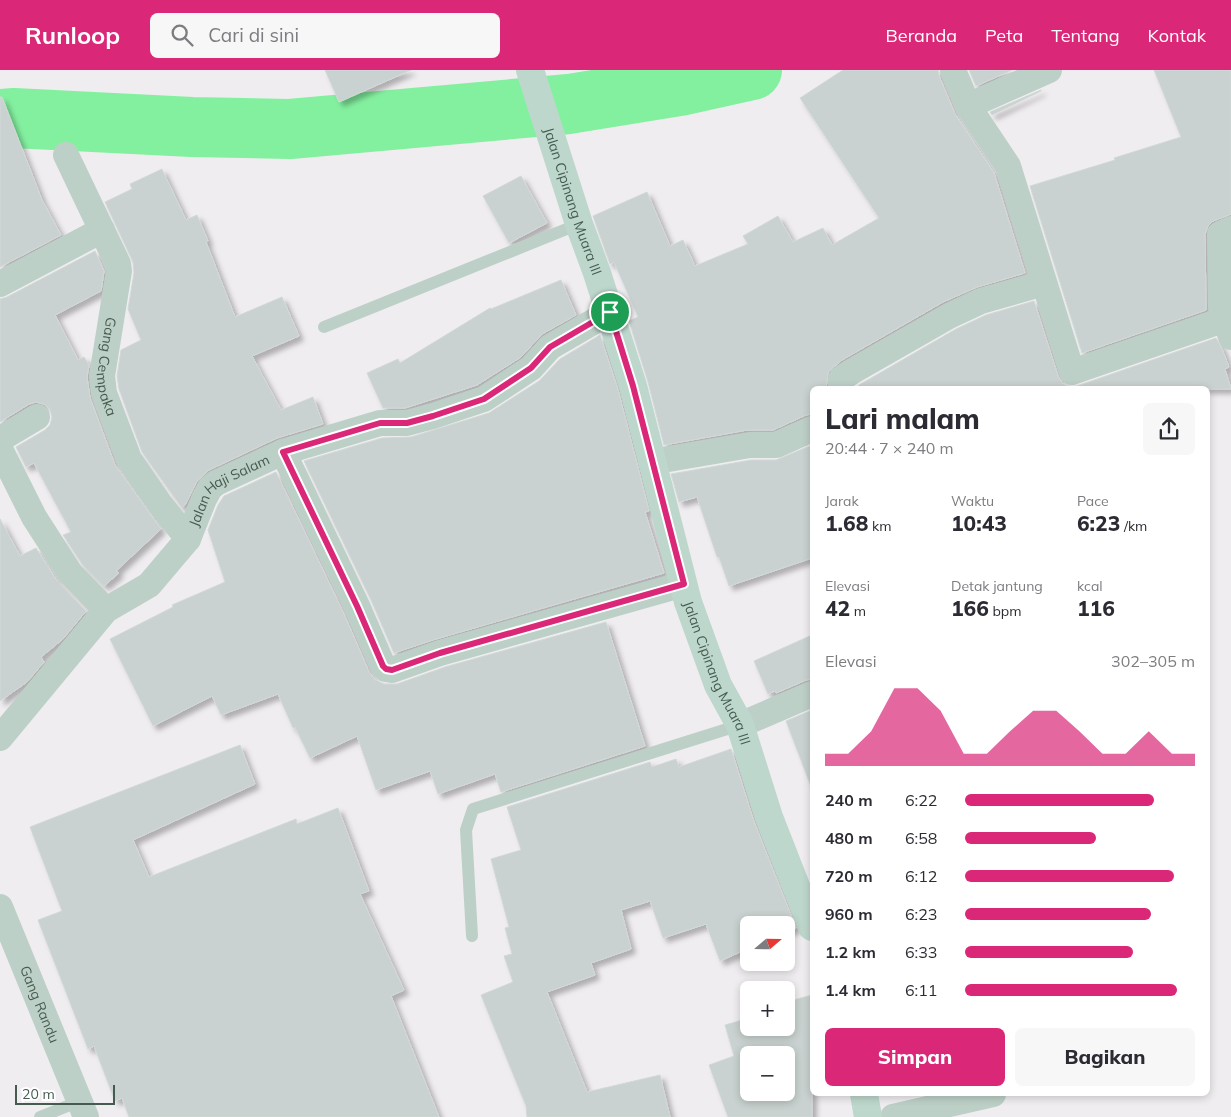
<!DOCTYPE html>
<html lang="id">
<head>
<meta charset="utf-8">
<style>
	body { margin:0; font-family:Mulish,sans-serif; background:#f7f7f7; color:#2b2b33; height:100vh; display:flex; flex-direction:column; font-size:19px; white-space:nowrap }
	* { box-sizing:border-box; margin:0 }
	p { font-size:16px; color:#7c7c81 }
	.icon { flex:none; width:28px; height:28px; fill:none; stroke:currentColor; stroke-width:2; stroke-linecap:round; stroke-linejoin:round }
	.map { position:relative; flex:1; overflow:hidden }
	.drawer { position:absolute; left:810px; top:316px; width:400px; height:710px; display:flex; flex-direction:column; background:#fff; border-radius:8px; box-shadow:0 2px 8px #0003 }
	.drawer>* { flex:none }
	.needle { width:32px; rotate:70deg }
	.controls { position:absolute; left:740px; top:846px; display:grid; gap:10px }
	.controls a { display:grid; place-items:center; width:55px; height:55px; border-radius:8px; background:#fff; box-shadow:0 2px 8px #0003; font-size:25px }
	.scale { position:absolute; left:15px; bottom:12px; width:100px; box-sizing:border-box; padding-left:5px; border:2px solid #455b50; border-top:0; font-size:14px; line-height:18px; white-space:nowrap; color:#455b50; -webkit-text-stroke:4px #fff; paint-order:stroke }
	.pin { position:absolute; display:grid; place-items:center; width:42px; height:42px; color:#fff; margin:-21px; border:2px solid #fff; border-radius:50%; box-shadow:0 1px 5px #0007 }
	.round { display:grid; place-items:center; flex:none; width:52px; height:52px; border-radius:8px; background:#f7f7f7 }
	.headline { display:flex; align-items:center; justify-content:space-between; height:85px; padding:0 15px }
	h1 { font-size:28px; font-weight:800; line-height:38px }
	.metrics { display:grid; grid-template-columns:repeat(3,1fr); gap:8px; height:85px; padding:5px 15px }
	.metrics div { display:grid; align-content:center }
	.metrics b { font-size:21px; font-weight:800 }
	.metrics small { font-size:14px; font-weight:400 }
	.metrics p { font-size:14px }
	.chart { height:140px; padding:10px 15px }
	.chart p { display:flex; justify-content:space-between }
	.chart svg { width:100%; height:90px; margin-top:5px; fill:#db2777; opacity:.7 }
	.cta { display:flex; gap:10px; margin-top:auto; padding:10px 15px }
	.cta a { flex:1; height:58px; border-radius:8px; background:#db2777; color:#fff; font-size:20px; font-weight:800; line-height:58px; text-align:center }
	.cta a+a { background:#f7f7f7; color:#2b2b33 }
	ul { padding:0 15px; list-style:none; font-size:16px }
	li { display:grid; grid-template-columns:80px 60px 1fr; align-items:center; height:38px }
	li i { height:12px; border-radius:6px; background:#db2777 }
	header { display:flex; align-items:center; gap:30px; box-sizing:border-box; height:70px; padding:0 25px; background:#db2777; color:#fff }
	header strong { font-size:24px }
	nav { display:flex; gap:28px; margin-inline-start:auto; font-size:18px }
	.search { width:350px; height:45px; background:#f7f7f7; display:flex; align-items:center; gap:12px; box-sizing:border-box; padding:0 18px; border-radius:8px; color:#7c7c81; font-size:19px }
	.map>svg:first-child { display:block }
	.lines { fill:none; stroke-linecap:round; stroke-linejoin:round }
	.river { stroke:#83f09f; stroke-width:60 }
	.building { fill:#c9d2d0; stroke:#d1d9d7; fill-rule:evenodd; filter:url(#shadow) }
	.lane { stroke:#bdd0c7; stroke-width:12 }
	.street { stroke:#bdd0c7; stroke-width:26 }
	.secondary { stroke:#bed7cd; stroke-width:28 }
	.route-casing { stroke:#fff; stroke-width:10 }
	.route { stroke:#db2777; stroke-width:6 }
	.labels { text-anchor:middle; stroke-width:4; stroke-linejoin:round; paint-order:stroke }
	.street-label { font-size:14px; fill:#455b50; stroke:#fff }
</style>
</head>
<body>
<header>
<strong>Runloop</strong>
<div class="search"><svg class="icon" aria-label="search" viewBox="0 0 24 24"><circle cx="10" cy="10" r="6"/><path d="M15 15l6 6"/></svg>Cari di sini</div>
<nav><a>Beranda</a><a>Peta</a><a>Tentang</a><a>Kontak</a></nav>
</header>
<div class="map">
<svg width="1231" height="1047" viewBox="0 0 1231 1047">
	<defs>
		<filter id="shadow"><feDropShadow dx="4.5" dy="4.5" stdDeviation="2.5" flood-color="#0004"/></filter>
	</defs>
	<rect width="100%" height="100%" fill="#f0edf0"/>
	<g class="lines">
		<path class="river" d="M0,49L14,48L192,57L290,59L569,34L680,16L752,0"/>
	</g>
	<path class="building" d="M325,0H411L339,32Z
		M843,0H938L939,6L955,44L994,103L1025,203L977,217L943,232L842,290L828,302L826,319H812V344L806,345L773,360H747L664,375L648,312L629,251L638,247L614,192L610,194L593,146L647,122L670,176L683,170L695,196L748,174L743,166L778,146L793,172L823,158L832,175L879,148L800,28Z
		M969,0H1012L976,16Z
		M1154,0H1231V144L1213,151L1208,156L1205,164L1206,240L1082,283L1030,116L1115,90L1114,88L1181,67Z
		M1041,20V21L992,45L990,42Z
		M0,27H2L42,130L61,165L0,197Z
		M162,99L186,150L197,145L208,171L206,172L235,247L282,227L299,266L252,286L281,340L313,327L323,354L277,368L209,400L197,411L185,435L182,438L142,382L119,319L117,306L121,280L141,270L128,239L134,203L133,192L105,132L132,119L130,114Z
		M521,106L547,153L509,173L483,126Z
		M95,181L104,201L101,221L55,245L78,290L84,287L89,295L87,307L90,328L115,395L161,459L116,501L119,503L104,516L82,494L63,465L71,462L34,393L26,397L16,377L45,360L50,355L52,347L50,339L44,334L36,332L29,334L0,352V229L7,227Z
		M561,210L576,245L542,264L521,287L477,315L405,338H383L367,303L398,289L400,293L490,238L491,239Z
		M1034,231L1058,306L1062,313L1069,317L1077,316L1216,268L1222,279L1229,297L1225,299L1231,319H856L859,315L956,259L986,245Z
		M600,265L618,320L649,441L645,442L664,503L436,569L394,583L371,530L304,391L382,368L411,367L489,343L539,311L560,289Z
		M812,375V488L729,516L719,487H717L697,427L679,432L671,404L751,390H776Z
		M276,402L343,542L369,602L375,610L384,614H397L445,597L606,552L645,676L501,722L495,704L438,724L430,701L376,720L357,666L310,688L295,657L293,658L278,624L221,645L212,626L153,656L110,569L173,537L172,535L225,512L208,460L218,435L224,426Z
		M0,449L20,486L36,478L57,511L86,541L63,569L41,587L44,592L27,612L0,631Z
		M812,565V609L806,610L776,623L775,621L768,624L754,591Z
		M812,640V714H810L786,651Z
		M240,675L255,714L133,770L149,807L296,749L297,754L338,738L369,821L360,824L404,920L391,926L439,1047H129L122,1028L115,1031L94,976L88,979L38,850L62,841L30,757Z
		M731,679L754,752L796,858L786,862V855H749V878L720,891L706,854L663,868L650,831L621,840L631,879L591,893L595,905L547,922L587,1022L660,1005L670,1047H527L526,1036L481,925L513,912L504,886L512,884L505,858L509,857L491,789L521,780L507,737L650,692L652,697L676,689L679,697Z
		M812,925V1047H728L709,995L734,986L725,955L749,948V958H786V932ZM749,985H786V1022H749Z"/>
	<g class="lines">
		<path class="lane" d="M324,257L579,154
			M472,866L466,760L473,739L740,655
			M40,1047L80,1031"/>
		<g class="street">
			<path d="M953,0L968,36L1008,96L1072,302L1226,249"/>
			<path d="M968,36L1049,0"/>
			<path id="s1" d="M66,85L118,194L119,201L102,306L104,323L129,389L160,434L188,469"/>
			<path d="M1231,159L1220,164L1221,237L1231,267"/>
			<path d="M0,214L102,160"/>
			<path d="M841,319V309L851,302L949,246L981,231L1044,213"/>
			<path d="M0,369L37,347"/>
			<path d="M0,379L34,447L70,503L106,540"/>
			<path d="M283,382L357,536L383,596L386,599L392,600L440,583L684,514"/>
			<path d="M651,392L750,375H776L812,359"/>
			<path d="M740,655L812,624"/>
			<path id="s2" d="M0,668L106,540L149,515L188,469L204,429L210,418L216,413L283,382L380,353H407L433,346L484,329L531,298L550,277L610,242"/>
			<path id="s3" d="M0,837L86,1047"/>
			<path d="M893,1047L993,1024"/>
		</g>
		<g class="secondary">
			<path id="s4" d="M530,0L579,154L597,203L633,316L688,532L718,615L740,655L769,747L812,857"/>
			<path d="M864,1024L868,1047"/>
		</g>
	</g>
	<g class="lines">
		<g class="route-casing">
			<path id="route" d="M610,242L633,316L684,514L440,583L392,600L386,599L383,596L357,536L283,382L380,353H407L433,346L484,329L531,298L550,277Z"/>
		</g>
		<use href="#route" class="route"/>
	</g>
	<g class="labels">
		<g class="street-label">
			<text dy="5" stroke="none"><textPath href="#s4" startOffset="138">Jalan Cipinang Muara III</textPath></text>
			<text dy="5" stroke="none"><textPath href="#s1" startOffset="225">Gang Cempaka</textPath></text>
			<text dy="5" stroke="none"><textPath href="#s2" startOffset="344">Jalan Haji Salam</textPath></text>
			<text dy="5" stroke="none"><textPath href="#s4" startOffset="632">Jalan Cipinang Muara III</textPath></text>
			<text dy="5" stroke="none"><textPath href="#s3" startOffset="105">Gang Randu</textPath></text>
		</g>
	</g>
</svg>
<div class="controls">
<a><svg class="needle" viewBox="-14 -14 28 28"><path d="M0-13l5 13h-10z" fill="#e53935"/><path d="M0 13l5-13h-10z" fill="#7c7c81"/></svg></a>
<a>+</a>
<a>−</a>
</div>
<div class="scale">20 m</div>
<div class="pin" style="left:610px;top:242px;background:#1e9e55"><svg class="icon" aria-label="arrive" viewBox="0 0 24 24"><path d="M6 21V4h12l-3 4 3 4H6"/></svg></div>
<section class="drawer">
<div class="headline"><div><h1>Lari malam</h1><p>20:44 · 7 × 240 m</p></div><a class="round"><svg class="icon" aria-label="share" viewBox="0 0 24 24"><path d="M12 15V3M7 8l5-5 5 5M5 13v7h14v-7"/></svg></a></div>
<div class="metrics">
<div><p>Jarak</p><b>1.68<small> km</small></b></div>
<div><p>Waktu</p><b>10:43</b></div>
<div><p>Pace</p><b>6:23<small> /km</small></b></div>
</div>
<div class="metrics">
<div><p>Elevasi</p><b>42<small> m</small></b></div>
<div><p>Detak jantung</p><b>166<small> bpm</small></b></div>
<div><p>kcal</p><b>116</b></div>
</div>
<div class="chart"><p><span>Elevasi</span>302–305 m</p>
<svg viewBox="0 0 160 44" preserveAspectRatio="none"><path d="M0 44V38L10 38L20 27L30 6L40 6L50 17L60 38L70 38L80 27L90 17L100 17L110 27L120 38L130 38L140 27L150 38L160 38V44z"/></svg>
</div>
<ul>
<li><b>240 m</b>6:22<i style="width:82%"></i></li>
<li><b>480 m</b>6:58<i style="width:57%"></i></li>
<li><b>720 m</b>6:12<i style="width:91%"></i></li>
<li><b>960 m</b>6:23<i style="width:81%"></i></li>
<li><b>1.2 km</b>6:33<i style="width:73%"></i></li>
<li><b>1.4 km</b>6:11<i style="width:92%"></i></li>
</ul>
<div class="cta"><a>Simpan</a><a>Bagikan</a></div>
</section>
</div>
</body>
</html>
